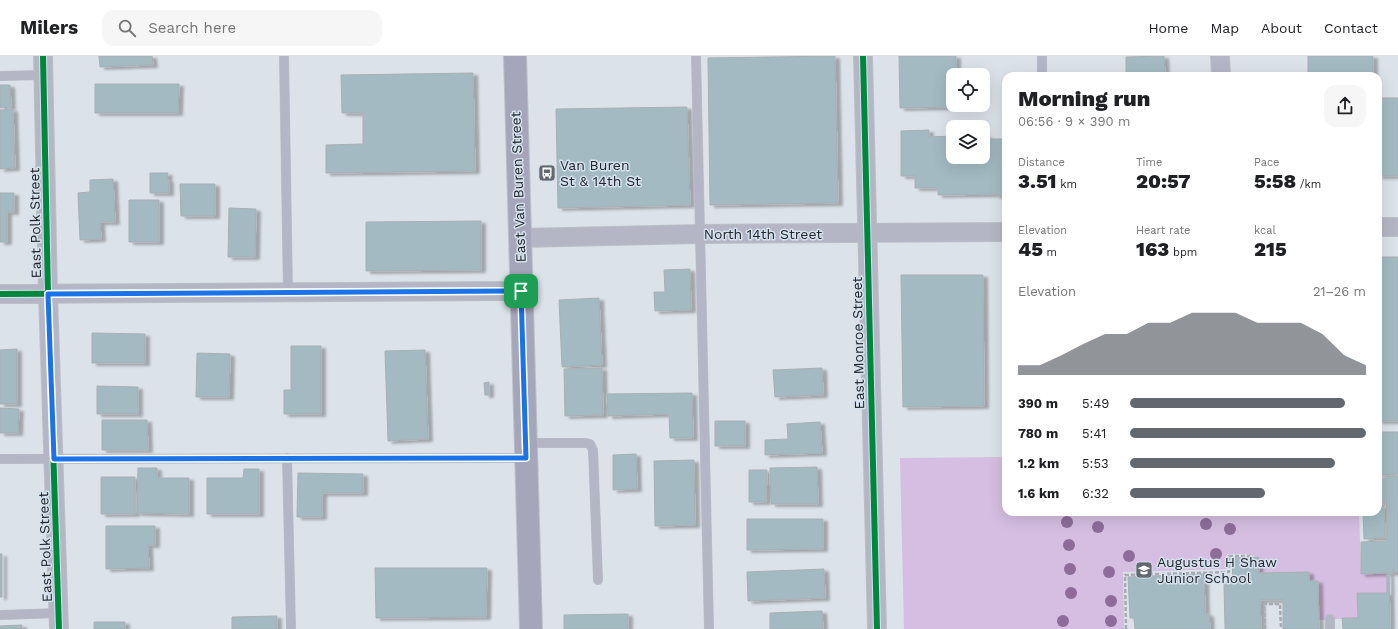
<!DOCTYPE html>
<html lang="en">
<head>
<meta charset="utf-8">
<style>
	body { margin:0; font-family:"Work Sans",sans-serif; background:#f6f6f6; color:#202124; height:100vh; display:flex; flex-direction:column; font-size:15px; white-space:nowrap }
	* { box-sizing:border-box; margin:0 }
	p { font-size:13px; color:#757577 }
	.icon { flex:none; width:22px; height:22px; fill:none; stroke:currentColor; stroke-width:2; stroke-linecap:round; stroke-linejoin:round }
	.map { position:relative; flex:1; overflow:hidden }
	.panel { position:absolute; left:1002px; top:16px; width:380px; height:444px; display:flex; flex-direction:column; background:#fff; border-radius:12px; box-shadow:0 4px 16px #0002 }
	.panel>* { flex:none }
	.fabs { position:absolute; left:946px; top:12px; display:grid; gap:8px }
	.fabs a { display:grid; place-items:center; width:44px; height:44px; border-radius:8px; background:#fff; box-shadow:0 4px 16px #0002; font-size:20px }
	.pin { position:absolute; display:grid; place-items:center; width:34px; height:34px; color:#fff; margin:-17px; border-radius:8px; box-shadow:0 2px 6px #0006 }
	.round { display:grid; place-items:center; flex:none; width:42px; height:42px; border-radius:12px; background:#f6f6f6 }
	.headline { display:flex; align-items:center; justify-content:space-between; height:68px; padding:0 16px }
	h1 { font-size:22px; font-weight:800; line-height:30px }
	.metrics { display:grid; grid-template-columns:repeat(3,1fr); gap:6px; height:68px; padding:4px 16px }
	.metrics div { display:grid; align-content:center }
	.metrics b { font-size:20px; font-weight:800 }
	.metrics small { font-size:11px; font-weight:400 }
	.metrics p { font-size:11px }
	.chart { height:112px; padding:8px 16px }
	.chart p { display:flex; justify-content:space-between }
	.chart svg { width:100%; height:72px; margin-top:4px; fill:#63686e; opacity:.7 }
	ul { padding:0 16px; list-style:none; font-size:13px }
	li { display:grid; grid-template-columns:64px 48px 1fr; align-items:center; height:30px }
	li i { height:10px; border-radius:5px; background:#63686e }
	header { display:flex; align-items:center; gap:24px; box-sizing:border-box; height:56px; padding:0 20px; background:#fff; border-bottom:1px solid #e0e0e0 }
	header strong { font-size:19px }
	nav { display:flex; gap:22px; margin-inline-start:auto; font-size:14px }
	.search { width:280px; height:36px; background:#f6f6f6; display:flex; align-items:center; gap:10px; box-sizing:border-box; padding:0 14px; border-radius:12px; color:#757577; font-size:15px }
	.map>svg:first-child { display:block }
	.green { fill:#d5bee1 }
	.building { fill:#a3bac2; stroke:#a8afb3; filter:url(#shadow) }
	.lines { fill:none; stroke-linecap:round; stroke-linejoin:round }
	.lane-casing { stroke:#bbc0c6; stroke-width:10 }
	.street-casing { stroke:#bbc0c6; stroke-width:20 }
	.primary-casing { stroke:#bbc0c6; stroke-width:24 }
	.path { stroke:#a8aab5; stroke-width:2.5; stroke-dasharray:4 2; stroke-linecap:butt }
	.lane { stroke:#b5b6c5; stroke-width:9 }
	.street { stroke:#b5b6c5; stroke-width:18 }
	.primary { stroke:#a6a6ba; stroke-width:22 }
	.cycleway-casing { stroke:#d6e2ef; stroke-width:8 }
	.cycleway { stroke:#00873e; stroke-width:6 }
	.tree { fill:#8d6c9a }
	.route-casing { stroke:#fff; stroke-width:8 }
	.route { stroke:#1a73e8; stroke-width:5 }
	.labels { text-anchor:middle; stroke-width:3; stroke-linejoin:round; paint-order:stroke }
	.poi-label { font-size:14px; fill:#22262b; stroke:#d6e2ef; text-anchor:start }
	.street-label { font-size:14px; fill:#22262b; stroke:#d6e2ef }
</style>
</head>
<body>
<header>
<strong>Milers</strong>
<div class="search"><svg class="icon" aria-label="search" viewBox="0 0 24 24"><circle cx="10" cy="10" r="6"/><path d="M15 15l6 6"/></svg>Search here</div>
<nav><a>Home</a><a>Map</a><a>About</a><a>Contact</a></nav>
</header>
<div class="map">
<svg width="1398" height="573" viewBox="0 0 1398 573">
	<defs>
		<filter id="shadow"><feDropShadow dx="4.5" dy="2.5" stdDeviation="1" flood-color="#0004"/></filter>
	</defs>
	<rect width="100%" height="100%" fill="#dce2e9"/>
	<path class="green" d="M1006,401V456H1359L1361,517H1387V537L1358,538V562L1319,564L1318,525H1309V516L1259,517L1258,501L1245,498H1227V513L1123,516L1124,573H904L900,402Z"/>
	<path class="building" d="M99,0H152L153,9L100,11Z
		M835,0L838,147L710,149L708,2Z
		M899,0H956V19H953V49H957V51L900,52Z
		M1164,0L1165,20H1126V1Z
		M1308,0H1373V20H1308Z
		M473,17L475,115L326,117V89L363,88V57H342L341,19Z
		M95,28H179L178,57H95Z
		M0,29H10L11,51L0,52Z
		M1378,42H1398V120H1378Z
		M687,51L690,149L558,152L556,53Z
		M13,53L15,112L0,113V54Z
		M929,74V81L953,80V101H983V80H987V83H1006V139L996,140V138L938,139V132H915V120H901V75Z
		M150,117H168L167,124H169V137H150Z
		M113,123L115,166H100L101,183L80,184L78,137L90,136V124Z
		M180,128H215V160H181Z
		M0,137H14V156H7V186H0Z
		M129,144H159V186H129Z
		M229,152L256,153L255,201H228Z
		M481,165V214L366,215V166Z
		M1378,201H1398V365H1378Z
		M690,213L691,254L655,255L654,236H665L664,214Z
		M901,219H983L984,350L903,351Z
		M599,242L602,309L562,311L559,244Z
		M92,277L145,278V307H92Z
		M291,290H321V358H284V334H291Z
		M17,293V348H0V294Z
		M425,294L428,383L388,385L385,295Z
		M197,297L230,298L229,341H196Z
		M602,312L603,359L565,360L564,313Z
		M822,312L823,339L775,341L773,314Z
		M489,326V339H485L484,327Z
		M97,330L138,331V358H97Z
		M692,337L693,382H670L669,358L608,360L607,338Z
		M0,352L19,353L18,377H0Z
		M102,364H147L148,394H102Z
		M715,365H745V390H715Z
		M820,366L822,397L765,399V384L788,383L787,368Z
		M1378,376H1398V418L1378,419Z
		M636,398L637,433L613,434V399Z
		M694,404L695,469L655,470L654,405Z
		M817,411L818,448H771L770,412Z
		M138,412H157V422H189V458L137,457Z
		M244,413H259V458H207V422H243Z
		M749,414H767L766,446H749Z
		M298,417L363,418V437H322V461H297Z
		M1386,420H1398V516L1389,517L1390,573H1343L1342,562H1358L1357,537H1387V517L1361,518V486L1387,485Z
		M101,421H135V458H101Z
		M1385,422V446L1378,447V423Z
		M1378,449H1384L1385,482L1364,483L1363,456H1378Z
		M747,463H823V493L747,494Z
		M106,470H155V489H148L149,512L106,513Z
		M0,498H2V541H0Z
		M1258,501L1259,517L1309,516V525H1318L1319,573H1283V544H1260L1261,573H1225L1224,528H1233L1232,502Z
		M375,512H487L486,561L376,562Z
		M824,513L825,542L748,545L747,516Z
		M1204,518L1205,558H1209L1210,573H1135L1134,562H1130L1128,521Z
		M822,555L823,573H770V557Z
		M628,558V573H564V559Z
		M277,560V573H232V561Z
		M94,566H125V573H94Z
		M22,569V573H0V570Z"/>
	<g class="lines">
		<g class="lane-casing">
			<path id="lane" d="M284,0L288,237
				M696,0L709,573
				M1042,0V20
				M0,20L43,19
				M526,387H586L590,388L593,394L598,524
				M287,402L291,573
				M0,403L526,402
				M0,559L59,557
				M1330,563V573"/>
		</g>
		<g class="street-casing">
			<path id="street" d="M43,0L48,238L59,573
				M863,0L877,573
				M1220,0L1221,20
				M1378,171H1398
				M520,182L700,178L1006,176
				M0,238L521,235"/>
		</g>
		<g class="primary-casing">
			<path id="primary" d="M515,0L531,573"/>
		</g>
		<path class="path" d="M1126,573L1125,519L1229,516V500H1251
			M1265,573L1264,548H1280L1281,573"/>
		<use href="#lane" class="lane"/>
		<use href="#street" class="street"/>
		<use href="#primary" class="primary"/>
		<g class="cycleway-casing">
			<path id="cycleway" d="M43,0L48,238L59,573
				M863,0L877,573
				M0,238L521,235"/>
		</g>
		<use href="#cycleway" class="cycleway"/>
	</g>
	<g class="tree">
		<circle cx="1067" cy="466" r="6"/>
		<circle cx="1206" cy="468" r="6"/>
		<circle cx="1098" cy="471" r="6"/>
		<circle cx="1230" cy="473" r="6"/>
		<circle cx="1069" cy="489" r="6"/>
		<circle cx="1216" cy="498" r="6"/>
		<circle cx="1129" cy="500" r="6"/>
		<circle cx="1070" cy="513" r="6"/>
		<circle cx="1109" cy="516" r="6"/>
		<circle cx="1071" cy="537" r="6"/>
		<circle cx="1111" cy="545" r="6"/>
		<circle cx="1063" cy="565" r="6"/>
		<circle cx="1111" cy="565" r="6"/>
	</g>
	<g class="lines">
		<g class="route-casing">
			<path id="route" d="M521,235L526,402L54,403L48,238Z"/>
		</g>
		<use href="#route" class="route"/>
	</g>
	<defs>
		<g id="bus-square" transform="scale(0.9)"><rect x="-9" y="-9" width="18" height="18" rx="4" fill="#63686e" stroke="#d6e2ef"/><path d="M-5-6H5V4H4V6H2V4H-2V6H-4V4H-5ZM-3.5-4V0h7V-4ZM-3.5 1.2v1.5H-2V1.2ZM2 1.2v1.5H3.5V1.2Z" fill="#fff"/></g>
		<g id="school-square" transform="scale(0.9)"><rect x="-9" y="-9" width="18" height="18" rx="4" fill="#63686e" stroke="#d6e2ef"/><path d="M0-5L7-2L0 1L-7-2ZM-4 1L0 2.5L4 1V4Q0 6-4 4Z" fill="#fff"/></g>
	</defs>
	<g fill-rule="evenodd">
		<use href="#bus-square" x="547" y="117"/>
		<use href="#school-square" x="1144" y="514"/>
	</g>
	<g class="labels">
		<g class="poi-label">
			<text x="560" y="114">Van Buren<tspan x="560" dy="16">St &amp; 14th St</tspan></text>
			<text x="1157" y="511">Augustus H Shaw<tspan x="1157" dy="16">Junior School</tspan></text>
		</g>
		<g class="street-label">
			<text transform="translate(518 131) rotate(-92)" y="5">East Van Buren Street</text>
			<text transform="translate(35 167) rotate(-91)" y="5">East Polk Street</text>
			<text x="763" y="183">North 14th Street</text>
			<text transform="translate(858 287) rotate(-91)" y="5">East Monroe Street</text>
			<text transform="translate(45 491) rotate(-92)" y="5">East Polk Street</text>
		</g>
	</g>
</svg>
<div class="fabs">
<a><svg class="icon" aria-label="locate" viewBox="0 0 24 24"><circle cx="12" cy="12" r="6"/><path d="M12 2v4M12 18v4M2 12h4M18 12h4"/></svg></a>
<a><svg class="icon" aria-label="layers" viewBox="0 0 24 24"><path d="M12 4l9 5-9 5-9-5zM3 14l9 5 9-5"/></svg></a>
</div>
<div class="pin" style="left:521px;top:235px;background:#1e9e55"><svg class="icon" aria-label="arrive" viewBox="0 0 24 24"><path d="M6 21V4h12l-3 4 3 4H6"/></svg></div>
<section class="panel">
<div class="headline"><div><h1>Morning run</h1><p>06:56 · 9 × 390 m</p></div><a class="round"><svg class="icon" aria-label="share" viewBox="0 0 24 24"><path d="M12 15V3M7 8l5-5 5 5M5 13v7h14v-7"/></svg></a></div>
<div class="metrics">
<div><p>Distance</p><b>3.51<small> km</small></b></div>
<div><p>Time</p><b>20:57</b></div>
<div><p>Pace</p><b>5:58<small> /km</small></b></div>
</div>
<div class="metrics">
<div><p>Elevation</p><b>45<small> m</small></b></div>
<div><p>Heart rate</p><b>163<small> bpm</small></b></div>
<div><p>kcal</p><b>215</b></div>
</div>
<div class="chart"><p><span>Elevation</span>21–26 m</p>
<svg viewBox="0 0 160 44" preserveAspectRatio="none"><path d="M0 44V38L10 38L20 32L30 25L40 19L50 19L60 12L70 12L80 6L90 6L100 6L110 12L120 12L130 12L140 19L150 32L160 38V44z"/></svg>
</div>
<ul>
<li><b>390 m</b>5:49<i style="width:91%"></i></li>
<li><b>780 m</b>5:41<i style="width:100%"></i></li>
<li><b>1.2 km</b>5:53<i style="width:87%"></i></li>
<li><b>1.6 km</b>6:32<i style="width:57%"></i></li>
</ul>
</section>
</div>
</body>
</html>
